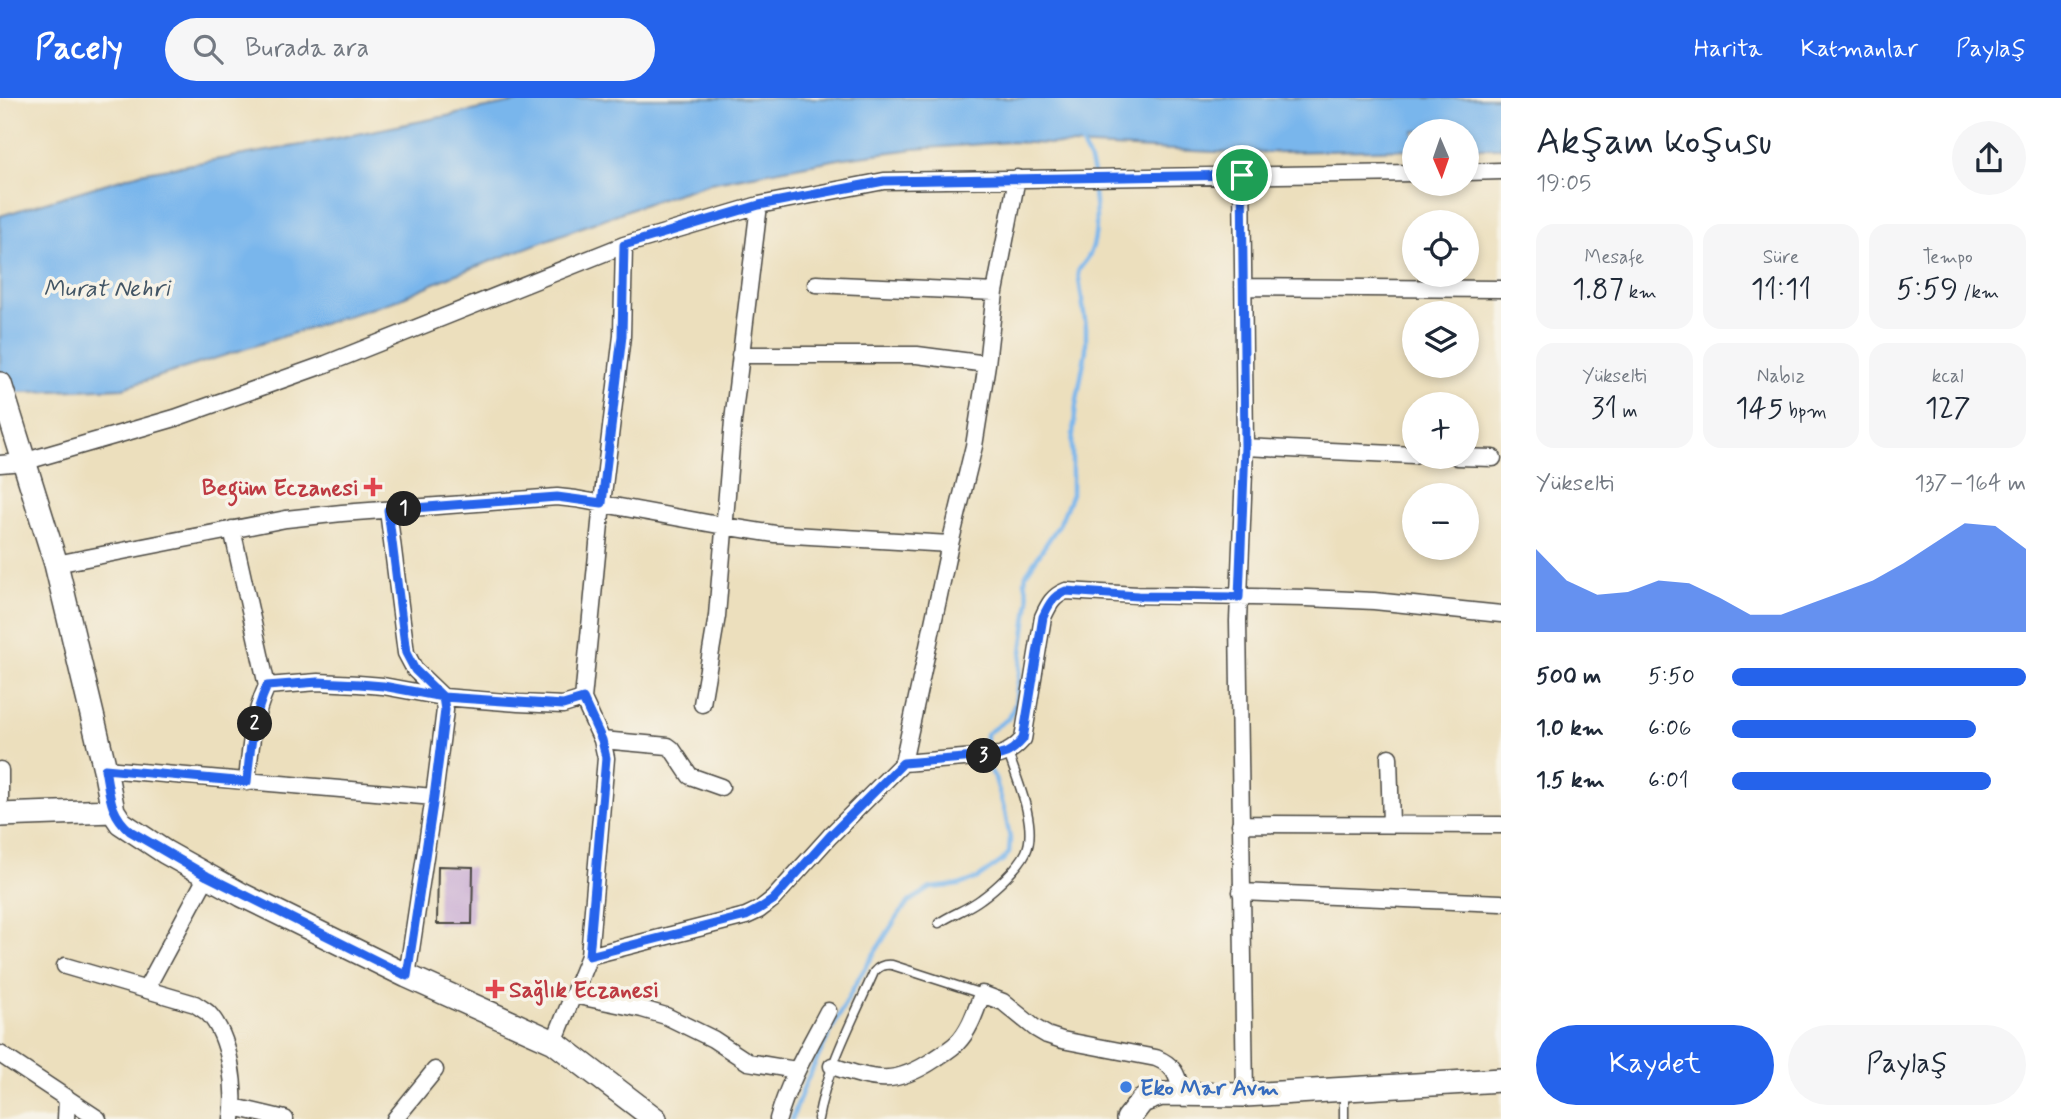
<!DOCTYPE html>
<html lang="tr">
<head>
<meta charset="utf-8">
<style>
	body { margin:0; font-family:Mynerve,sans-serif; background:#f6f6f7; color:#1f2937; height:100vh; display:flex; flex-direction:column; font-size:26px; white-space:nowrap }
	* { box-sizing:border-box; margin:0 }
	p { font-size:23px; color:#747a83 }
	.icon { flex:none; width:38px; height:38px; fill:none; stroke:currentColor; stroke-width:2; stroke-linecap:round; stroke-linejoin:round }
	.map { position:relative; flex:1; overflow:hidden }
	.sheet { display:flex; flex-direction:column; background:#fff; width:560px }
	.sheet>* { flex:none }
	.needle { width:46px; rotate:178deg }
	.tools { position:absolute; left:1402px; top:21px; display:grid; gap:14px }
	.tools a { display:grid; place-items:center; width:77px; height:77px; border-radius:50%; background:#fff; box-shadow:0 4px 10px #0003; font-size:35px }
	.pin { position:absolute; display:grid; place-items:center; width:60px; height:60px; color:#fff; margin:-30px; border:4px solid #fff; border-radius:50%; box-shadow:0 2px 7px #0007 }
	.km { position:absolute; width:35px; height:35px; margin:-18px; border-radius:50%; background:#222; color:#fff; font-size:19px; line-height:35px; text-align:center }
	.round { display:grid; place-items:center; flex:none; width:74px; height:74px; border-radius:37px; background:#f6f6f7 }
	.head { display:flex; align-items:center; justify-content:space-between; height:119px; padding:0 35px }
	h1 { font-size:38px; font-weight:600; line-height:52px }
	.figures { display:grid; grid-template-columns:repeat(3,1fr); gap:10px; height:119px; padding:7px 35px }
	.figures div { display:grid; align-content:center; border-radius:18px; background:#f6f6f7; text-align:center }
	.figures b { font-size:30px; font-weight:600 }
	.figures small { font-size:19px; font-weight:400 }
	.figures p { font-size:19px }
	.chart { height:196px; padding:14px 35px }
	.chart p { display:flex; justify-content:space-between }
	.chart svg { width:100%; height:126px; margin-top:7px; fill:#2563eb; opacity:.7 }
	.cta { display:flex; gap:14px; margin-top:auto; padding:14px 35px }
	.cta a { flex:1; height:80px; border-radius:42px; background:#2563eb; color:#fff; font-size:28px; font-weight:600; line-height:80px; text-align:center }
	.cta a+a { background:#f6f6f7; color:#1f2937 }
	ul { padding:0 35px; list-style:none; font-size:23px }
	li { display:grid; grid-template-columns:112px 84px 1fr; align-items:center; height:52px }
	li i { height:18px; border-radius:9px; background:#2563eb }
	header { display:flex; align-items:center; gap:42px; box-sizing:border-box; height:98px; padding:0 35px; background:#2563eb; color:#fff }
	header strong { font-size:33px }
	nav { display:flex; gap:38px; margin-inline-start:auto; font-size:24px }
	.search { width:490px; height:63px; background:#f6f6f7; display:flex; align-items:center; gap:18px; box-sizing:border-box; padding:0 24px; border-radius:38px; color:#747a83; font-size:26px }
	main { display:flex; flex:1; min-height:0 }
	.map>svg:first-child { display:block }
	.water { fill:#79b6ec; stroke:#52708c; stroke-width:2 }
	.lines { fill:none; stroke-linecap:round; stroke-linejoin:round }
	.stream { stroke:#79b6ec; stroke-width:4.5 }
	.building { fill:#bc99cd }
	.lane-casing { stroke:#484641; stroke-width:11 }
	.street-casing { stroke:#484641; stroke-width:19 }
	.secondary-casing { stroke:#484641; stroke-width:26 }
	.lane { stroke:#fff; stroke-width:8 }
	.street { stroke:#fff; stroke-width:16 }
	.secondary { stroke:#fff; stroke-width:23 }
	.route-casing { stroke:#fff; stroke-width:14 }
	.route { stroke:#2563eb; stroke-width:9 }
	.health-dot { fill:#e0444e; stroke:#f7f3e8; stroke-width:2.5 }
	.shop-dot { fill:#3f7fe0; stroke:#f7f3e8; stroke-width:2.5 }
	.labels { text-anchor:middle; stroke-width:7; stroke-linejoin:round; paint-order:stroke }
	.health-label { font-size:23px; font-weight:bold; fill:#be3a42; stroke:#f7f3e8; text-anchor:end }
	.shop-label { font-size:23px; font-weight:bold; fill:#366cbe; stroke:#f7f3e8; text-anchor:start }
	.water-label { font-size:24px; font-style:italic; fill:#425565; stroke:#f7f3e8 }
</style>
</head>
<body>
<header>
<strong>Pacely</strong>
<div class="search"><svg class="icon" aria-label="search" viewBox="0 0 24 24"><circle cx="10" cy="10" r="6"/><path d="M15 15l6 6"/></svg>Burada ara</div>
<nav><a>Harita</a><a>Katmanlar</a><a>Paylaş</a></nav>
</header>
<main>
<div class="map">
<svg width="1501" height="1021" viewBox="0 0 1501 1021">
	<rect width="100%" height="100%" fill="#f7f3e8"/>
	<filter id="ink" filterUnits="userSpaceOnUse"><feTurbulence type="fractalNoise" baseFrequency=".0143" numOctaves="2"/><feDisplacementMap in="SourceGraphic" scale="14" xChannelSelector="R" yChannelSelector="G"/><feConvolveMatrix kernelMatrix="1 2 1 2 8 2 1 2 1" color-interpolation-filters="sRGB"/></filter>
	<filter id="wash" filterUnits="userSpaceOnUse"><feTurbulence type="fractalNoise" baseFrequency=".00686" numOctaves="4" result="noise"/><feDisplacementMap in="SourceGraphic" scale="28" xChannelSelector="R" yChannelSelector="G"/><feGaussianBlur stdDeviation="1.57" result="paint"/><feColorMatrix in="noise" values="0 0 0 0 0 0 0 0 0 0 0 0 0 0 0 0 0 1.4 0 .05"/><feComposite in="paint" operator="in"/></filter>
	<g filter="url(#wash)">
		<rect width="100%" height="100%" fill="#ecdfbd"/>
		<path class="water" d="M537,0H1501V50H1467L1466,33H1414V51L1235,55L1009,44L914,51L844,60L710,85L633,110L451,178L394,203L123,290L28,294H0V118L140,75L307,46Z"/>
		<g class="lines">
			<path class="stream" d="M1081,45L1089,60L1093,75
				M792,1021L805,986L829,937L857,883L899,816L910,803L931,790L959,787L978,780L1002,763L1009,755L1010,741L1005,714L995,680L986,666V636L1009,620L1015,606L1029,502L1025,483L1026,476L1060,425L1072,396V346L1076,307L1086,252V229L1078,174C1081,167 1087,163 1090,156C1100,133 1095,108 1093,84"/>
		</g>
		<g id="blocks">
			<path class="building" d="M438,768L473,769L472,826H437Z"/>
		</g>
	</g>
	<g filter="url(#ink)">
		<use href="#blocks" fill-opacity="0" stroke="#484641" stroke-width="2"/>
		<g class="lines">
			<g class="lane-casing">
				<path id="lane" d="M939,825C952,816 968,811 981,801C995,791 1019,769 1026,754C1038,728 1017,681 1008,655
					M1344,995V1021
					M818,1021C827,969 853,922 874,874C879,868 884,866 892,867L982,896"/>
			</g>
			<g class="street-casing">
				<path id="street" d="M1466,74L1501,73
					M1242,77L1245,349L1238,523L1245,997
					M816,186L995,194
					M1243,189L1501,191
					M740,257H917L987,266
					M1245,349L1414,357
					M1457,359L1493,360
					M0,366L23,364L175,320L326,266L624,147L759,107L884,83L1414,75
					M388,412L406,555L415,572L443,599L445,612L434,699L407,878
					M232,431L267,588C253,618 250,651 247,684
					M56,466L286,421L342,415L557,399L576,401L724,428L775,436L950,446
					M267,588L318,584L358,586L383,588L443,599L518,605L563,607L583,601
					M702,606L717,518L733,323L759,107
					M602,642L668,648L672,651L690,678L721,689
					M1389,659L1391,726
					M903,665L1000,657C1010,654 1016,649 1023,641L1043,519C1049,506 1053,498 1066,493L1138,497L1307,500L1374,503L1501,516
					M105,671L434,699
					M0,672V702
					M1240,726L1501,727
					M1241,794L1501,805
					M589,858L746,818L759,812L773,801L830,738L903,665L950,446L974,348L987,266L995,194L1017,80
					M65,868L195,906C199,909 205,912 208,915C231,939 236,990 232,1021
					M146,891L207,778
					M573,897L642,911L666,918L713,941L748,964L796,972
					M554,944L589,858L606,660L602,642L583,601L602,405L622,238L624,147
					M0,956L98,1021
					M832,968C876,983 895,988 935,961C942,956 951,951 957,945C970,932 976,912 982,896L1003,904L1035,930L1047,937L1062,942L1156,960C1176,968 1177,978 1183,997
					M234,1009L285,1021
					M66,1021L67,1000
					M395,1021L435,972
					M778,1021C789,982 810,948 828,913"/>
			</g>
			<g class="secondary-casing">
				<path id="secondary" d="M0,286L56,466L105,671L113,713L121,725L165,754L242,797L407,878L554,944L655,1021
					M0,717L113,713
					M1128,1021L1142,1003L1161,996L1245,997L1501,982"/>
			</g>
			<use href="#lane" class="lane"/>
			<use href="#street" class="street"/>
			<use href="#secondary" class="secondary"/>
		</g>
	</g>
	<g class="lines" filter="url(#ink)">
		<g class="route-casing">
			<path id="route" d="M1242,77L884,83L759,107L624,147L622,238L602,405L557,399L388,412L406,555L415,572L443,599L445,612L434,699L407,878L207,778L130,733C109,715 110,696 105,671L247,684C250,651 253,618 267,588L318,584L359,586L383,588L443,599L563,607L583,601L602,642L606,660L589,858L746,818L759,811L773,802L830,738L903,665L1000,657C1010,655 1016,649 1023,641L1043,519C1049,506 1053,498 1066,493L1138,498L1239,499L1245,349L1242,77"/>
		</g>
		<use href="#route" class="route"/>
	</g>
	<g class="health-dot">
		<path d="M369.5 378.5h7v7h7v7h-7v7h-7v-7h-7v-7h7z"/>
		<path d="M491.5 880.5h7v7h7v7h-7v7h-7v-7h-7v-7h7z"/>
	</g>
	<circle class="shop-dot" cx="1126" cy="989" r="7"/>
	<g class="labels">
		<g class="health-label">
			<text x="359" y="397">Begüm Eczanesi</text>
			<text x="509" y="899" text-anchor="start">Sağlık Eczanesi</text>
		</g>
		<g class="shop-label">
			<text x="1140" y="997">Eko Mar Avm</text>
		</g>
		<g class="water-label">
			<text x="107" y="198">Murat Nehri</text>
		</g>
	</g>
</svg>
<div class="tools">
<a><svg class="needle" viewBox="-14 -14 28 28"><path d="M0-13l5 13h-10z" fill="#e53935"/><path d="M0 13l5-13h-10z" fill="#747a83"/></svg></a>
<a><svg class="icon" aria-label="locate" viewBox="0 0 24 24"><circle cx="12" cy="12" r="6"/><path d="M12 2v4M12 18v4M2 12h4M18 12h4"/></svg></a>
<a><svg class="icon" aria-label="layers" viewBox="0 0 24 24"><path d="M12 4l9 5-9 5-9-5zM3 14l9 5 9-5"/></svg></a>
<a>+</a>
<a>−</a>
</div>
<div class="pin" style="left:1242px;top:77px;background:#1e9e55"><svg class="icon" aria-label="arrive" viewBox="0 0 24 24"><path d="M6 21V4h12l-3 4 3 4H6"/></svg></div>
<b class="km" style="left:404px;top:411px">1</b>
<b class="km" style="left:255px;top:626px">2</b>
<b class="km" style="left:984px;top:658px">3</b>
</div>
<section class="sheet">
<div class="head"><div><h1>Akşam koşusu</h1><p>19:05</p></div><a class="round"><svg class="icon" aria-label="share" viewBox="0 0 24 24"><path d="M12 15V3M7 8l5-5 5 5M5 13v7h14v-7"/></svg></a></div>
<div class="figures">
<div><p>Mesafe</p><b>1.87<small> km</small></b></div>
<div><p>Süre</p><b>11:11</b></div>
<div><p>Tempo</p><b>5:59<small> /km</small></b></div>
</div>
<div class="figures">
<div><p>Yükselti</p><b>31<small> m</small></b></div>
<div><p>Nabız</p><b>145<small> bpm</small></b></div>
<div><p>kcal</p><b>127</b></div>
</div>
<div class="chart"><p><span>Yükselti</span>137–164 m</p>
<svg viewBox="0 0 160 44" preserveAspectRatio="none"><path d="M0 44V15L10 26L20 31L30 30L40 26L50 27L60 32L70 38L80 38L90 34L100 30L110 26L120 20L130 13L140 6L150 7L160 15V44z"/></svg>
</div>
<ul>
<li><b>500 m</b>5:50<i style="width:100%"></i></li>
<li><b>1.0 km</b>6:06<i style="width:83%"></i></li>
<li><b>1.5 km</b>6:01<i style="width:88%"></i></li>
</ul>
<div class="cta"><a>Kaydet</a><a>Paylaş</a></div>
</section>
</main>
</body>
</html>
